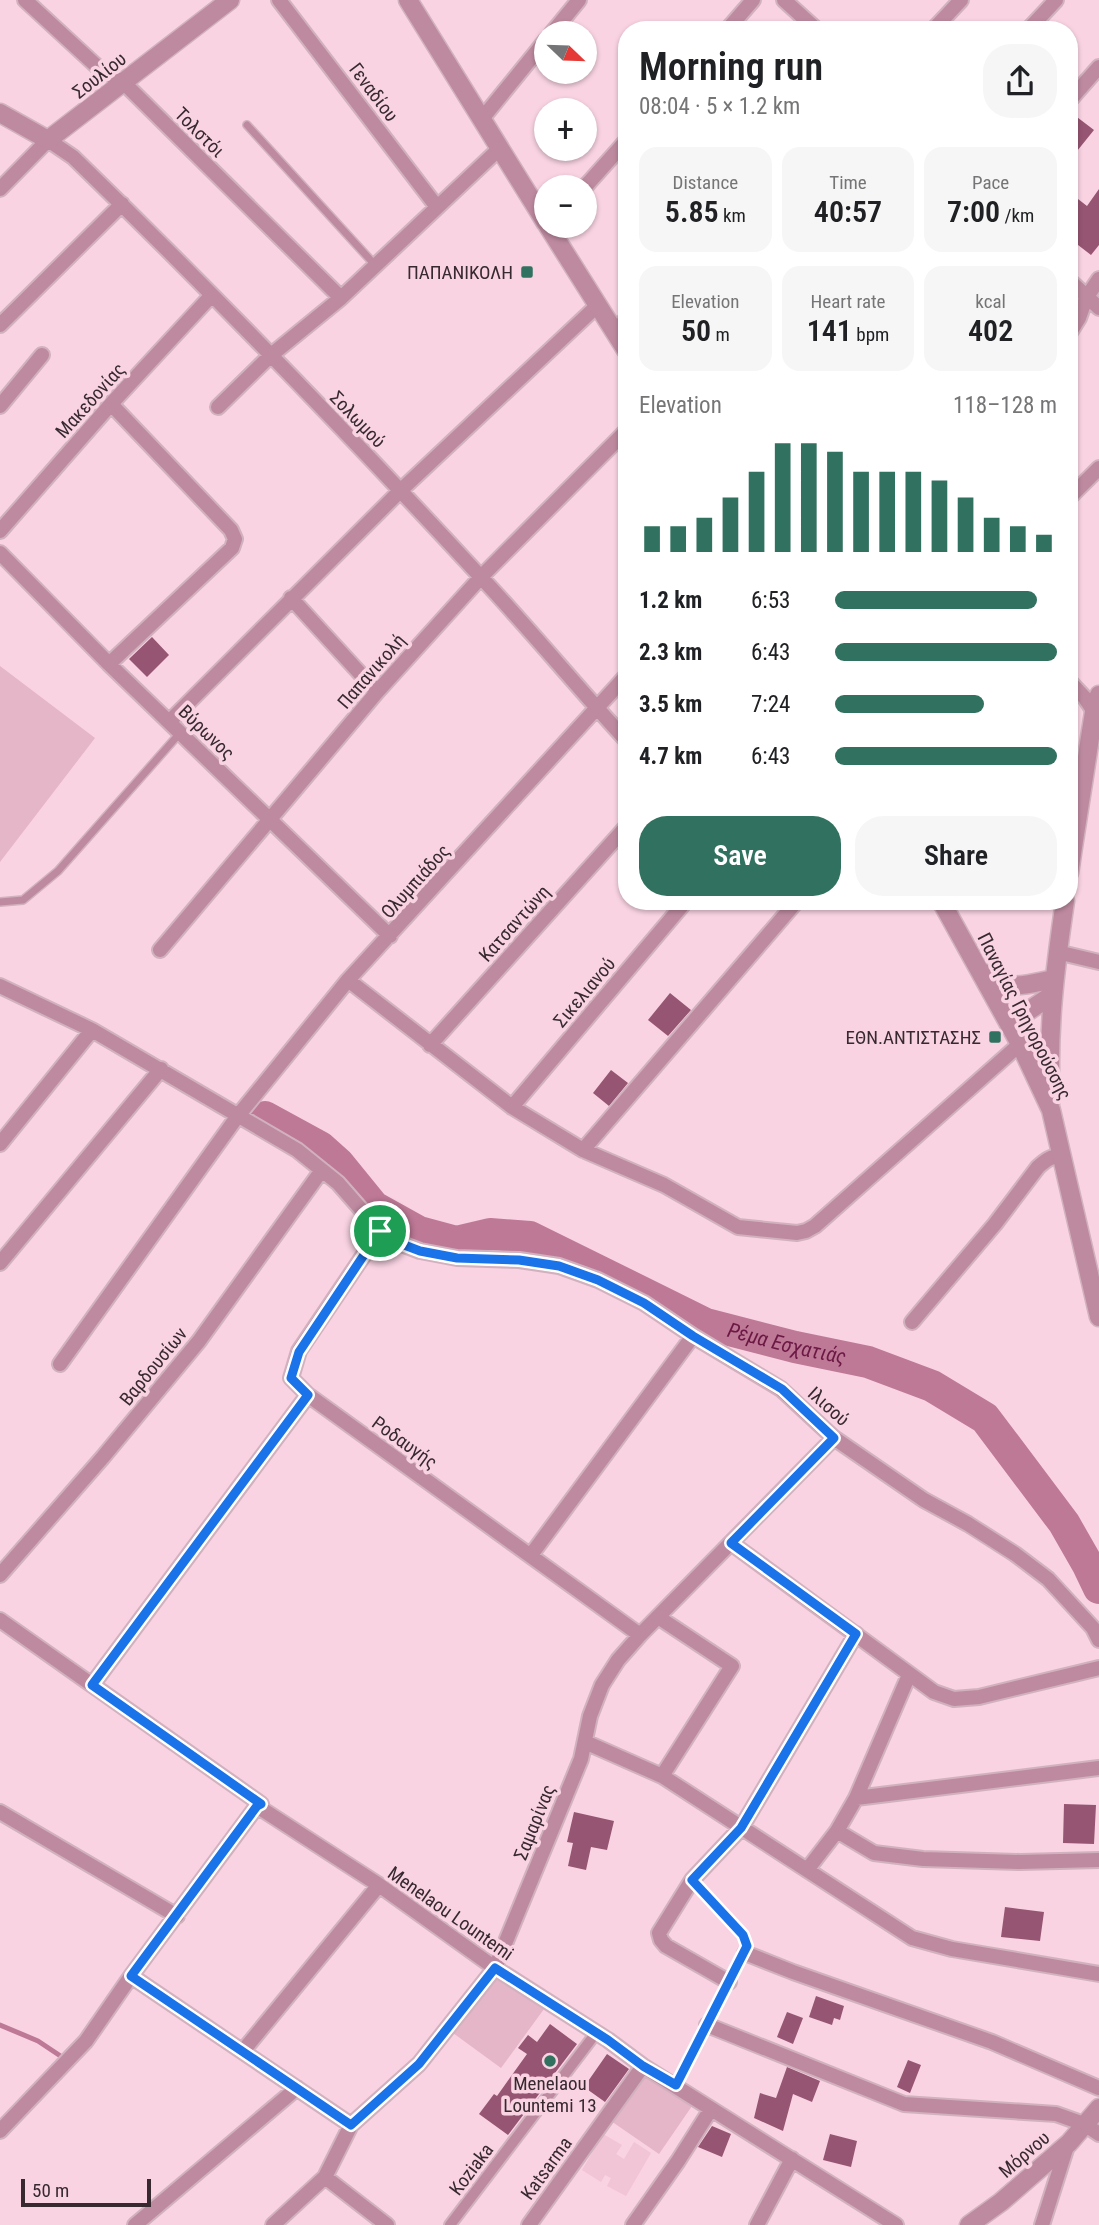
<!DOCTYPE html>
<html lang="en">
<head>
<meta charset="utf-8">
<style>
	body { margin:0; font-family:"Roboto Condensed",sans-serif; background:#f6f6f6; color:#202124; height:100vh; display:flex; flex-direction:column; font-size:26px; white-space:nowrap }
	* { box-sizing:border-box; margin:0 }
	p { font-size:23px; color:#757577 }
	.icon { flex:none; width:38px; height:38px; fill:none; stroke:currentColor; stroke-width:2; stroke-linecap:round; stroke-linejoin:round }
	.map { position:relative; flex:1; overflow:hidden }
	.panel { position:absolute; left:618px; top:21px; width:460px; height:889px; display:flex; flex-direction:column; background:#fff; border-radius:28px; box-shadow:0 2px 5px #0004 }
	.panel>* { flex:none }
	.needle { width:46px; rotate:113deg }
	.buttons { position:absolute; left:534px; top:21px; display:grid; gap:14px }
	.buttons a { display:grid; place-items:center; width:63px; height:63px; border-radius:50%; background:#fff; box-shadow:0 2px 5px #0004; font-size:35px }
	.scale { position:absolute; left:21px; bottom:18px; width:130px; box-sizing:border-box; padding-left:7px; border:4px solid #37292f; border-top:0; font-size:19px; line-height:24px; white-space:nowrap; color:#37292f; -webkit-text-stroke:5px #f9d3e2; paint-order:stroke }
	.pin { position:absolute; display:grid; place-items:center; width:60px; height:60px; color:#fff; margin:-30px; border:4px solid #fff; border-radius:50%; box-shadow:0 2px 7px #0007 }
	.round { display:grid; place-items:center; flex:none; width:74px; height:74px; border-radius:28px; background:#f6f6f6 }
	.head { display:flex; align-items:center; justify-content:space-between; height:119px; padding:0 21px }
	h1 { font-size:38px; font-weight:600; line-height:52px }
	.figures { display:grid; grid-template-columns:repeat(3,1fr); gap:10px; height:119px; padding:7px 21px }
	.figures div { display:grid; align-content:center; border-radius:18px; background:#f6f6f6; text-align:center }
	.figures b { font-size:30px; font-weight:600 }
	.figures small { font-size:19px; font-weight:400 }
	.figures p { font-size:19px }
	.chart { height:196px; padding:14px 21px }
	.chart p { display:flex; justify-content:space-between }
	.chart svg { width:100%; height:126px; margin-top:7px; stroke:#31715f; stroke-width:6 }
	.button { display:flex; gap:14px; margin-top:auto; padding:14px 21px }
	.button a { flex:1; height:80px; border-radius:28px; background:#31715f; color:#fff; font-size:28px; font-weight:600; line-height:80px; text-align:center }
	.button a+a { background:#f6f6f6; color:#202124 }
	ul { padding:0 21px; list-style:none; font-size:23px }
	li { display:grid; grid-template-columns:112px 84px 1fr; align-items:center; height:52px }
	li i { height:18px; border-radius:9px; background:#31715f }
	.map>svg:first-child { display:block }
	.built { fill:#f1c4d6 }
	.green { fill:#e5b5c8 }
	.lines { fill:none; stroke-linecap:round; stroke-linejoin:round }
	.stream { stroke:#be7996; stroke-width:5 }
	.river { stroke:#be7996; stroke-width:32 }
	.building { fill:#965572 }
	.service-casing { stroke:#d2b1be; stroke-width:10 }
	.pedestrian-casing { stroke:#d2b1be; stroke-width:14 }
	.minor-casing { stroke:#d2b1be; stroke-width:18 }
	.tertiary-casing { stroke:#d2b1be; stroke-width:21 }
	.service { stroke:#be8a9f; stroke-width:7 }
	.pedestrian { stroke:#be8a9f; stroke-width:10 }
	.minor { stroke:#be8a9f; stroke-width:14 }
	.tertiary { stroke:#be8a9f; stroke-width:18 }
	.route-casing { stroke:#fff; stroke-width:14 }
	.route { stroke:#1a73e8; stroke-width:9 }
	.poi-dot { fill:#31715f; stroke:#f9d3e2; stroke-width:2.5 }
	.labels { text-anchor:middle; stroke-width:7; stroke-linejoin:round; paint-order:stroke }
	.street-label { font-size:19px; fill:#37292f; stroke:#f9d3e2 }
	.poi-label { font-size:19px; fill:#37292f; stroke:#f9d3e2; text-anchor:end }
	.water-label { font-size:21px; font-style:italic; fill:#6b1844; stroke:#f9d3e2 }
</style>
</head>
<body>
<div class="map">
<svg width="1099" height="2225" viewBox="0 0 1099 2225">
	<rect width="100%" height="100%" fill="#f9d3e2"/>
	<path class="built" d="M603,2134L622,2145L616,2154L624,2159L634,2142L651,2153L626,2196L607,2186L611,2178L605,2175L601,2182L582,2170Z"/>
	<path class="green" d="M0,666L95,738L0,862Z
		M496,1974L544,2009L501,2068L453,2033Z
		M645,2073L692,2106L659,2154L611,2121Z"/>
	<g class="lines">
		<path class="stream" d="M0,2025L38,2041L62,2057"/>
		<path class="river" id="s1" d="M265,1117L320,1147L339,1164L374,1207L419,1232L456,1242L490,1234L530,1237L706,1324L795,1347L868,1362L932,1386L985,1418L1064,1523L1088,1565L1099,1588"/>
	</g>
	<path class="building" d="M1069,111L1094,130L1069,161Z
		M1099,189V245L1091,255L1069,238V192L1087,206Z
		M152,637L169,655L147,677L129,659Z
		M670,993L691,1010L668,1036L648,1020Z
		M611,1070L628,1083L609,1106L593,1093Z
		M1064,1804L1096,1805L1094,1844L1063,1843Z
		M574,1812L614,1821L607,1850L591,1847L586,1870L568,1866L573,1843L567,1842Z
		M1005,1907L1044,1912L1040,1941L1001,1937Z
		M816,1996L844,2006L840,2020L834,2018L832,2025L809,2017Z
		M787,2012L803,2018L793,2044L777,2037Z
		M550,2024L577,2044L508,2135L479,2114L494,2094L497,2096L527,2054L518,2048L528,2035L537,2042Z
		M607,2054L629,2069L605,2102L584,2087Z
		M908,2060L921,2065L910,2093L897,2087Z
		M787,2067L820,2081L812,2102L793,2094L783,2131L754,2118L760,2093L776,2098Z
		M712,2126L731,2134L722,2157L698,2147Z
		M830,2134L857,2141L851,2167L823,2160Z"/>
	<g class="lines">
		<g class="service-casing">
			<path id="service" d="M247,125L375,265
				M0,902L23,900L58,871L180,733
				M676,2085L747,1946L743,1935L692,1880"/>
		</g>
		<g class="pedestrian-casing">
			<path id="pedestrian" d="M450,2225L596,2033"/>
		</g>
		<g class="minor-casing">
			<path id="minor" d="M25,0L103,72L123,82L341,298
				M279,0L437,207
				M784,0L817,30
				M727,30L753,0
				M933,30L961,0
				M1028,30L1056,0
				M552,33L579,0
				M1069,101L1099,67
				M481,120L546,40
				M584,188L626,141
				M0,189L48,140L73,157C212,292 347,432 478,574C529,628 576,686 626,740
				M1069,280L1099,308
				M0,325L122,204
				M615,332L626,319
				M1069,334L1079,318L1086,298L1099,279
				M0,406L42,355
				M218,407L270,356L341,298L499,149
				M1069,498L1099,468
				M0,531L111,404L211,296
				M0,553L109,664L390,936
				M291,598L377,692
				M109,664L232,548L235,539L231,530L111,404
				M1069,681L1085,698L1094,712
				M169,722L400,491L598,305
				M160,950L377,692L481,577L626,431
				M1057,952L1099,962
				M348,980L512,1107L583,1150L664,1185L738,1227L797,1233L806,1231L815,1226L1020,1044
				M0,986L92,1030L297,1150L338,1183L380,1231L399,1243L420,1251L457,1258L519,1260L559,1266L598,1280L644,1303L693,1336L781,1389L834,1438L924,1500L968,1524L1015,1554L1048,1579L1093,1628L1099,1640
				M430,1045L626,827
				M512,1107L686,901
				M0,1144L92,1030
				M583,1150L797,901
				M380,1231L299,1351L291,1378L308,1395L640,1635
				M0,1263L161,1069
				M912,1322L995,1224L1038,1167C1046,1160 1051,1156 1061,1156
				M60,1364L237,1117L348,980L626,676
				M731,1543L934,1692L954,1699L979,1697L1099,1668
				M531,1555L693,1336
				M0,1575L103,1457L199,1341L322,1170
				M658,1617L732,1666L662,1776
				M0,1620L261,1804L257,1806L379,1885L495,1968L608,2040L643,2066L896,2225
				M92,1685L308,1395
				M585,1742L662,1776L912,1938L952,1949L1099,1974
				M856,1798L1099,1768
				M0,1812L177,1916
				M837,1831L874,1853L923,1859L1020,1862L1099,1860
				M807,1870L837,1831L856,1798L909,1675
				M745,1953L793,1972L992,2042L1099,2088
				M131,1976L351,2125
				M729,1982L666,1946L661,1940L659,1933L692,1880L741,1828L856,1634
				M707,2025L904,2104L1056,2114L1084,2124L1099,2134
				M243,2051L379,1885
				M0,2131L86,2041L131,1976L257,1806
				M325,2177L387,2225
				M135,2225L297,2088
				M273,2225L325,2177L351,2125L419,2064L495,1968L581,1759L590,1716L602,1685L618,1660L640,1635L834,1438
				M529,2225L643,2066
				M633,2225L678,2161L711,2109
				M757,2225L792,2159
				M1042,2225L1068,2143"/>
		</g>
		<g class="tertiary-casing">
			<path id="tertiary" d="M408,0L546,223
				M0,113L48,140L230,0
				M548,226L626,350
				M1069,873L1094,712L1099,695
				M941,901L1020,1044L1051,1110L1099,1317
				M982,972C1008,993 1024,985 1054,979
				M1009,1024L1052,995
				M1051,1100C1047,1031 1055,969 1065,901
				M969,2225L1001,2202L1069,2143L1099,2108"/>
		</g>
		<use href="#service" class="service"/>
		<use href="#pedestrian" class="pedestrian"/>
		<use href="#minor" class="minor"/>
		<use href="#tertiary" class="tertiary"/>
	</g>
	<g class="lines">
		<g class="route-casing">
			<path id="route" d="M380,1231L399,1243L420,1251L457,1258L519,1260L559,1266L598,1280L644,1303L693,1336L782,1389L834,1438L731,1543L856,1634L741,1828L692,1880L743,1935L747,1946L676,2085L643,2066L608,2040L495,1968L419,2064L351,2125L131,1976L257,1806L261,1804L92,1685L308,1395L291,1378L299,1352Z"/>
		</g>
		<use href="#route" class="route"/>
	</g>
	<g class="poi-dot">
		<rect x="520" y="265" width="14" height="14" rx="3.5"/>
		<rect x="988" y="1030" width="14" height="14" rx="3.5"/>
		<circle cx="550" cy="2061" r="7"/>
	</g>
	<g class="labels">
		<g class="street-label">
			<text transform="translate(99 75) rotate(-38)" y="7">Σουλίου</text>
			<text transform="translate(374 92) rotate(53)" y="7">Γεναδίου</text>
			<text transform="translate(200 132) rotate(45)" y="7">Τολστόι</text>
			<text transform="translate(90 400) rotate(-48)" y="7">Μακεδονίας</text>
			<text transform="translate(358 419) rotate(46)" y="7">Σολωμού</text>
			<text transform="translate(371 671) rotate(-49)" y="7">Παπανικολή</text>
			<text transform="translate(207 732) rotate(44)" y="7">Βύρωνος</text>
			<text transform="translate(415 881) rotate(-48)" y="7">Ολυμπιάδος</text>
			<text transform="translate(514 923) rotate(-48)" y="7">Κατσαντώνη</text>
			<text transform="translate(584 992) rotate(-50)" y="7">Σικελιανού</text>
			<text transform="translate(1025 1016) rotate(63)" y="7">Παναγίας Γρηγορούσσης</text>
			<text transform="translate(153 1366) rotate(-51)" y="7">Βαρδουσίων</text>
			<text transform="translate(829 1406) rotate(42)" y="7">Ιλισού</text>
			<text transform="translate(405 1442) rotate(36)" y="7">Ροδαυγής</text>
			<text transform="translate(534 1822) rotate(-68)" y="7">Σαμαρίνας</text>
			<text transform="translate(451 1913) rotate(35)" y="7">Menelaou Lountemi</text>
			<text transform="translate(1024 2154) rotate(-41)" y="7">Μόρνου</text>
			<text transform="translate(546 2168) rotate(-54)" y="7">Katsarma</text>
			<text transform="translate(471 2169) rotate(-53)" y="7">Koziaka</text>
		</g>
		<g class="poi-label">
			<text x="513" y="279">ΠΑΠΑΝΙΚΟΛΗ</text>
			<text x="981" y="1044">ΕΘΝ.ΑΝΤΙΣΤΑΣΗΣ</text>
			<text x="550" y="2090" text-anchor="middle">Menelaou<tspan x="550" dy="22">Lountemi 13</tspan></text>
		</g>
		<g class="water-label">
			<text dy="7" stroke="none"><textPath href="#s1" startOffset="588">Ρέμα Εσχατιάς</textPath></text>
		</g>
	</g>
</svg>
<div class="buttons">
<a><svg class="needle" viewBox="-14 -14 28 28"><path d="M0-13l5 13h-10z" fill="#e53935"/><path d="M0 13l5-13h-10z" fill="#757577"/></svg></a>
<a>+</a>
<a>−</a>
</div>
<div class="scale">50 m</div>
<div class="pin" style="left:380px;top:1231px;background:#1e9e55"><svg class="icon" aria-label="arrive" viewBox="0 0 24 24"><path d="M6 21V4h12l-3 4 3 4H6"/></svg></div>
<section class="panel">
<div class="head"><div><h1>Morning run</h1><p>08:04 · 5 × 1.2 km</p></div><a class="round"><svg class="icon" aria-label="share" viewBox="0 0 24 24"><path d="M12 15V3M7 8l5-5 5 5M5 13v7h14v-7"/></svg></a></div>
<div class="figures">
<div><p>Distance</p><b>5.85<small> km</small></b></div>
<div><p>Time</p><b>40:57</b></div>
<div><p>Pace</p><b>7:00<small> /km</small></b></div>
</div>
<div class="figures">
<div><p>Elevation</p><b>50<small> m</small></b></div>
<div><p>Heart rate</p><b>141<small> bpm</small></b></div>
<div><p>kcal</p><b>402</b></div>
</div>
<div class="chart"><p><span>Elevation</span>118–128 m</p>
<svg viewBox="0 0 160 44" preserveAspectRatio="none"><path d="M5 44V35M15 44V35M25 44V32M35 44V25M45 44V16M55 44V6M65 44V6M75 44V9M85 44V16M95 44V16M105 44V16M115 44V19M125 44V25M135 44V32M145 44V35M155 44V38"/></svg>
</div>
<ul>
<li><b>1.2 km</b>6:53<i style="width:91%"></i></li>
<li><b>2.3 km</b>6:43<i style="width:100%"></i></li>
<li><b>3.5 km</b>7:24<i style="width:67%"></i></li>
<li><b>4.7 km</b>6:43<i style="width:100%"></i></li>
</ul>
<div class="button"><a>Save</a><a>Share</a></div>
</section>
</div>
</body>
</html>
